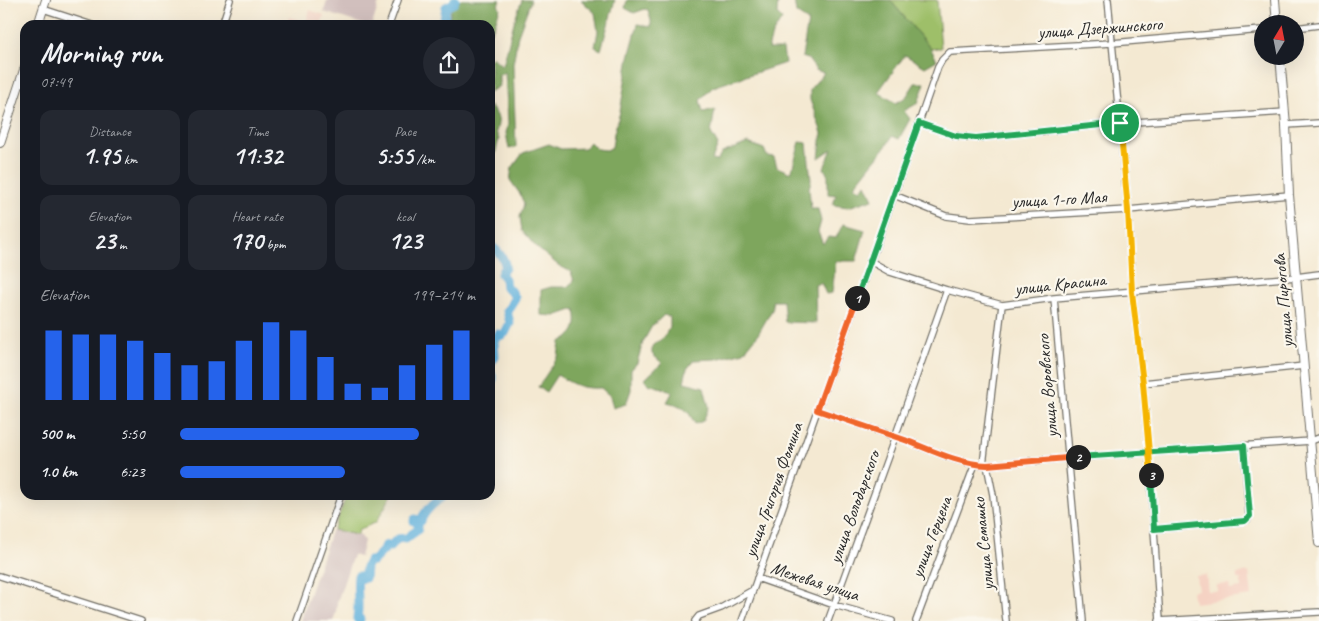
<!DOCTYPE html>
<html lang="en">
<head>
<meta charset="utf-8">
<style>
	body { margin:0; font-family:Caveat,sans-serif; background:#242831; color:#f1f3f6; height:100vh; display:flex; flex-direction:column; font-size:19px; white-space:nowrap }
	* { box-sizing:border-box; margin:0 }
	p { font-size:16px; color:#9ea1a6 }
	.icon { flex:none; width:28px; height:28px; fill:none; stroke:currentColor; stroke-width:2; stroke-linecap:round; stroke-linejoin:round }
	.map { position:relative; flex:1; overflow:hidden }
	.side { position:absolute; left:20px; top:20px; width:475px; height:480px; display:flex; flex-direction:column; background:#171b24; border-radius:15px; box-shadow:0 5px 20px #0002 }
	.side>* { flex:none }
	.needle { width:32px; rotate:10deg }
	.fabs { position:absolute; left:1254px; top:15px; display:grid; gap:10px }
	.fabs a { display:grid; place-items:center; width:50px; height:50px; border-radius:50%; background:#171b24; box-shadow:0 5px 20px #0002; font-size:25px }
	.pin { position:absolute; display:grid; place-items:center; width:42px; height:42px; color:#fff; margin:-21px; border:2px solid #fff; border-radius:50%; box-shadow:0 1px 5px #0007 }
	.km { position:absolute; width:25px; height:25px; margin:-12px; border-radius:50%; background:#222; color:#fff; font-size:14px; line-height:25px; text-align:center }
	.round { display:grid; place-items:center; flex:none; width:52px; height:52px; border-radius:26px; background:#242831 }
	.headline { display:flex; align-items:center; justify-content:space-between; height:85px; padding:0 20px }
	h1 { font-size:28px; font-weight:600; line-height:38px }
	.figures { display:grid; grid-template-columns:repeat(3,1fr); gap:8px; height:85px; padding:5px 20px }
	.figures div { display:grid; align-content:center; border-radius:12px; background:#242831; text-align:center }
	.figures b { font-size:25px; font-weight:600 }
	.figures small { font-size:14px; font-weight:400 }
	.figures p { font-size:14px }
	.chart { height:140px; padding:10px 20px }
	.chart p { display:flex; justify-content:space-between }
	.chart svg { width:100%; height:90px; margin-top:5px; stroke:#2563eb; stroke-width:6 }
	ul { padding:0 20px; list-style:none; font-size:16px }
	li { display:grid; grid-template-columns:80px 60px 1fr; align-items:center; height:38px }
	li i { height:12px; border-radius:6px; background:#2563eb }
	.map>svg:first-child { display:block }
	.built { fill:#f5d2c3 }
	.industrial { fill:#d1bfbd }
	.green { fill:#9ebf69; stroke:#64754a }
	.forest { fill:#7ea65d; stroke:#546844 }
	.lines { fill:none; stroke-linecap:round; stroke-linejoin:round }
	.river { stroke:#63b2dd; stroke-width:9 }
	.street-casing { stroke:#716e65; stroke-width:8 }
	.secondary-casing { stroke:#716e65; stroke-width:10 }
	.street { stroke:#fff; stroke-width:5.5 }
	.secondary { stroke:#fff; stroke-width:8 }
	.split-1-casing { stroke:#fff; stroke-width:10 }
	.split-2-casing { stroke:#fff; stroke-width:10 }
	.split-3-casing { stroke:#fff; stroke-width:10 }
	.split-4-casing { stroke:#fff; stroke-width:10 }
	.split-1 { stroke:#22a559; stroke-width:6 }
	.split-2 { stroke:#f0652b; stroke-width:6 }
	.split-3 { stroke:#22a559; stroke-width:6 }
	.split-4 { stroke:#f5b400; stroke-width:6 }
	.labels { text-anchor:middle; stroke-width:4.5; stroke-linejoin:round; paint-order:stroke }
	.street-label { font-size:18px; fill:#2b2b2b; stroke:#fbf7ec }
</style>
</head>
<body>
<div class="map">
<svg width="1319" height="621" viewBox="0 0 1319 621">
	<rect width="100%" height="100%" fill="#fbf7ec"/>
	<filter id="ink" filterUnits="userSpaceOnUse"><feTurbulence type="fractalNoise" baseFrequency=".02" numOctaves="2"/><feDisplacementMap in="SourceGraphic" scale="10" xChannelSelector="R" yChannelSelector="G"/><feConvolveMatrix kernelMatrix="1 2 1 2 8 2 1 2 1" color-interpolation-filters="sRGB"/></filter>
	<filter id="wash" filterUnits="userSpaceOnUse"><feTurbulence type="fractalNoise" baseFrequency=".0096" numOctaves="4" result="noise"/><feDisplacementMap in="SourceGraphic" scale="20" xChannelSelector="R" yChannelSelector="G"/><feGaussianBlur stdDeviation="1.12" result="paint"/><feColorMatrix in="noise" values="0 0 0 0 0 0 0 0 0 0 0 0 0 0 0 0 0 1.4 0 .05"/><feComposite in="paint" operator="in"/></filter>
	<g filter="url(#wash)">
		<rect width="100%" height="100%" fill="#f4e9d2"/>
		<path class="built" d="M310,10L324,15L321,25H287L289,17L306,22Z
			M1249,572L1252,596L1194,603L1192,591L1198,590L1196,576L1206,575L1208,591H1217V585L1229,584L1230,590L1241,588V579H1237V574Z"/>
		<path class="industrial" d="M327,0H376L375,2L379,3L372,25H365L324,12Z
			M332,529L361,536L364,541L360,557L353,555L337,602L336,612L333,621H300Z"/>
		<path class="green" d="M890,0H937L941,48L931,49Z
			M347,495H392L376,522L359,530L357,535L333,530Z"/>
		<path class="forest" d="M456,0H501L498,4L500,8L494,26L490,33V25H483L485,21L476,22L474,25H448L452,5Z
			M522,0H531L518,35L513,64L516,147L509,149L506,133L508,124L505,72L499,75V86L490,92V60L493,57L499,63L503,65L514,22Z
			M581,0H615L601,50L595,47L598,31L595,13Z
			M627,0H778L777,14L782,19L772,35L768,49H783L785,63L713,87L700,100L703,112L715,109L711,133L718,145L712,160L717,161L722,153L748,143L764,149L767,156L774,157L777,167L791,173L800,142L807,143L811,180L809,188L811,209H818L821,221L818,232L823,244L828,237L836,238L843,224L865,230L856,261H836L832,293L826,294L821,283L815,285L816,323L785,322L783,301H772L773,308L757,336L744,352L716,359L694,360L687,369L684,382L704,387L709,407L703,421L695,424C688,409 683,406 667,402L672,393L669,390L648,384L645,379L662,363L652,354V346L663,338L670,327V317L664,315L652,326L643,342L637,363L631,370V390L626,404L613,408L610,396L601,388C581,389 574,385 557,375L546,392L538,387L558,357L560,342C576,334 578,326 575,309L555,316L541,315V290L551,287H567L574,281L571,272L558,265L536,247L522,231L520,217L524,204L520,194L510,180L512,168L523,153L549,144L561,149L585,148L590,142L597,149L607,150L612,147L614,133L620,112L629,57L638,24L651,27V20L648,10L645,9L634,13L625,8Z
			M794,0H890L931,49L937,60L925,67L905,55L878,92L896,103L906,97L915,83H925L918,103L904,111L910,119L899,139L892,136L887,145L854,186L860,190L866,184L873,199L848,207L833,205L836,195L828,194V176L824,168L832,149L819,158L822,133L810,100V89L824,73L816,70L808,59L802,57L808,21L796,13Z
			M490,106C499,117 500,118 496,132L499,139L493,162L490,165Z"/>
		<g class="lines">
			<path class="river" d="M443,25L446,7L454,3L455,0
				M490,246C497,249 506,260 505,268L502,271L501,274L505,279L506,288L512,292L515,298L507,311L510,323L505,333L500,336L498,334L494,340L495,356L490,364
				M490,371L493,379L490,384L491,386L490,387
				M359,621L360,619L357,618C360,604 356,590 358,576H360L363,578H365L366,567L369,561H373L384,550V547L385,546L388,545L390,547C396,541 395,537 406,539C409,535 415,533 418,529V523L414,521L415,519L421,521C423,513 435,501 442,498V495"/>
		</g>
	</g>
	<g filter="url(#ink)">
		<g class="lines">
			<g class="street-casing">
				<path id="street" d="M1108,0L1128,210L1132,292L1143,383L1149,453L1160,621
					M43,9L92,25
					M222,25L230,0
					M389,25L398,0
					M1295,28L1319,25
					M919,123L956,136L976,138L1120,123L1285,112
					M1286,125L1319,123
					M894,195L946,216L970,219L1128,210L1289,195
					M870,261L890,272L947,290L1002,305L1054,298L1296,277L1319,274
					M1054,298L1083,621
					M1143,383L1304,366
					M817,410C846,420 876,430 905,440C931,450 959,464 987,465L1068,458L1311,441L1319,438
					M983,465L1002,305
					M987,465L993,495L1006,621
					M1155,529L1245,521L1248,519L1249,516L1244,446
					M0,576L141,621
					M757,578L834,605L892,621
					M297,621L341,495
					M695,621L699,616L721,608L753,590
					M742,621L894,195L938,67L942,60L950,52L1112,43L1262,30
					M828,621L895,437L947,290
					M916,621L975,464
					M1159,621L1319,612"/>
			</g>
			<g class="secondary-casing">
				<path id="secondary" d="M1275,0L1277,24
					M38,25L46,0
					M1280,56L1286,125L1289,195L1319,543
					M0,143L25,67"/>
			</g>
			<use href="#street" class="street"/>
			<use href="#secondary" class="secondary"/>
		</g>
	</g>
	<g class="lines" filter="url(#ink)">
		<g class="split-1-casing">
			<path id="split-1" d="M857,298L919,123L956,136L976,138L1120,123"/>
		</g>
		<g class="split-2-casing">
			<path id="split-2" d="M857,298L817,410C847,420 876,430 905,440C931,450 959,464 987,465L1078,457"/>
		</g>
		<g class="split-3-casing">
			<path id="split-3" d="M1078,457L1244,446L1250,516L1245,521L1154,529L1151,475"/>
		</g>
		<g class="split-4-casing">
			<path id="split-4" d="M1120,123L1128,210L1132,292L1143,383L1151,475"/>
		</g>
		<use href="#split-1" class="split-1"/>
		<use href="#split-2" class="split-2"/>
		<use href="#split-3" class="split-3"/>
		<use href="#split-4" class="split-4"/>
	</g>
	<g class="labels">
		<g class="street-label">
			<text transform="translate(1100 28) rotate(-4)" y="6">улица Дзержинского</text>
			<text transform="translate(1059 199) rotate(-3)" y="6">улица 1-го Мая</text>
			<text transform="translate(1060 284) rotate(-6)" y="6">улица Красина</text>
			<text transform="translate(1283 301) rotate(-95)" y="6">улица Пирогова</text>
			<text transform="translate(1047 386) rotate(-95)" y="6">улица Воровского</text>
			<text transform="translate(773 490) rotate(-70)" y="6">улица Григория Фомина</text>
			<text transform="translate(854 507) rotate(-70)" y="6">улица Володарского</text>
			<text transform="translate(931 537) rotate(-69)" y="6">улица Герцена</text>
			<text transform="translate(983 544) rotate(-96)" y="6">улица Семашко</text>
			<text transform="translate(815 581) rotate(18)" y="6">Межевая улица</text>
		</g>
	</g>
</svg>
<div class="fabs">
<a><svg class="needle" viewBox="-14 -14 28 28"><path d="M0-13l5 13h-10z" fill="#e53935"/><path d="M0 13l5-13h-10z" fill="#9ea1a6"/></svg></a>
</div>
<div class="pin" style="left:1120px;top:123px;background:#1e9e55"><svg class="icon" aria-label="arrive" viewBox="0 0 24 24"><path d="M6 21V4h12l-3 4 3 4H6"/></svg></div>
<b class="km" style="left:857px;top:298px">1</b>
<b class="km" style="left:1078px;top:457px">2</b>
<b class="km" style="left:1151px;top:475px">3</b>
<section class="side">
<div class="headline"><div><h1>Morning run</h1><p>07:49</p></div><a class="round"><svg class="icon" aria-label="share" viewBox="0 0 24 24"><path d="M12 15V3M7 8l5-5 5 5M5 13v7h14v-7"/></svg></a></div>
<div class="figures">
<div><p>Distance</p><b>1.95<small> km</small></b></div>
<div><p>Time</p><b>11:32</b></div>
<div><p>Pace</p><b>5:55<small> /km</small></b></div>
</div>
<div class="figures">
<div><p>Elevation</p><b>23<small> m</small></b></div>
<div><p>Heart rate</p><b>170<small> bpm</small></b></div>
<div><p>kcal</p><b>123</b></div>
</div>
<div class="chart"><p><span>Elevation</span>199–214 m</p>
<svg viewBox="0 0 160 44" preserveAspectRatio="none"><path d="M5 44V10M15 44V12M25 44V12M35 44V15M45 44V21M55 44V27M65 44V25M75 44V15M85 44V6M95 44V10M105 44V23M115 44V36M125 44V38M135 44V27M145 44V17M155 44V10"/></svg>
</div>
<ul>
<li><b>500 m</b>5:50<i style="width:81%"></i></li>
<li><b>1.0 km</b>6:23<i style="width:56%"></i></li>
</ul>
</section>
</div>
</body>
</html>
